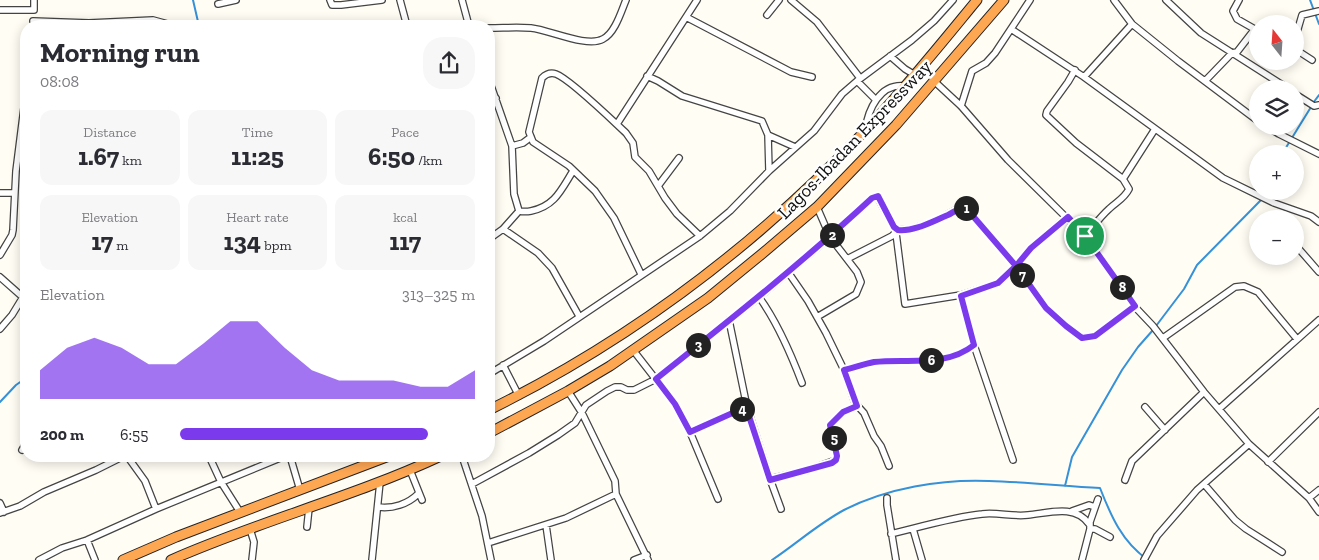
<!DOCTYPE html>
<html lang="en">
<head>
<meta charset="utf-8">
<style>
	body { margin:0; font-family:"Zilla Slab",serif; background:#f7f7f7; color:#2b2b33; height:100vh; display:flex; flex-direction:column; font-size:19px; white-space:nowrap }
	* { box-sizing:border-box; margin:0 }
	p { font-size:16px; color:#7c7c81 }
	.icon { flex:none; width:28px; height:28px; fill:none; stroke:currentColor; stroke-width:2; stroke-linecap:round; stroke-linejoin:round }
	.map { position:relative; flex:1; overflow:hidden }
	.panel { position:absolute; left:20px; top:20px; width:475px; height:442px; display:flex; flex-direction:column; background:#fff; border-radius:20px; box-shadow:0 2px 12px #0003 }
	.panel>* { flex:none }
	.needle { width:32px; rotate:343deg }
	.tools { position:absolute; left:1249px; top:15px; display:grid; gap:10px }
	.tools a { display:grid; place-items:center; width:55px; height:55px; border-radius:50%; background:#fff; box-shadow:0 2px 12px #0003; font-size:25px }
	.pin { position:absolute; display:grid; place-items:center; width:42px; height:42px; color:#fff; margin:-21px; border:2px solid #fff; border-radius:50%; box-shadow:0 1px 5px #0007 }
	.km { position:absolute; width:25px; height:25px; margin:-12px; border-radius:50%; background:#222; color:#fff; font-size:14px; line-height:25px; text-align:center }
	.round { display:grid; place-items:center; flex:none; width:52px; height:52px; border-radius:20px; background:#f7f7f7 }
	.summary { display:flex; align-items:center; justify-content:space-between; height:85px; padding:0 20px }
	h1 { font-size:28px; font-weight:800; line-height:38px }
	.metrics { display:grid; grid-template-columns:repeat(3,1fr); gap:8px; height:85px; padding:5px 20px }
	.metrics div { display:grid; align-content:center; border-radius:12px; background:#f7f7f7; text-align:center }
	.metrics b { font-size:25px; font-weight:800 }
	.metrics small { font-size:14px; font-weight:400 }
	.metrics p { font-size:14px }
	.chart { height:140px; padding:10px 20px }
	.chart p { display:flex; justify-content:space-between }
	.chart svg { width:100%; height:90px; margin-top:5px; fill:#7c3aed; opacity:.7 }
	ul { padding:0 20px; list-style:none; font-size:16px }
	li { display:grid; grid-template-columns:80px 60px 1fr; align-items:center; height:38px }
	li i { height:12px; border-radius:6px; background:#7c3aed }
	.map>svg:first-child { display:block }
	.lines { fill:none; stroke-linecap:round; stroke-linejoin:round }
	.stream { stroke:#3591d8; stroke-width:2 }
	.minor-casing { stroke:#444; stroke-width:8 }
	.highway-casing { stroke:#222; stroke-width:11 }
	.minor { stroke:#fff; stroke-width:5.5 }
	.highway { stroke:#fea753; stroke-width:9 }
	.route-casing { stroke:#fff; stroke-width:10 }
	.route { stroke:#7c3aed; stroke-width:6 }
	.labels { text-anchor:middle; stroke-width:5; stroke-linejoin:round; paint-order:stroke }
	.street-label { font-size:19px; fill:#111; stroke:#fff }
</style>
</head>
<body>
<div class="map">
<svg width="1319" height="560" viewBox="0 0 1319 560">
	<rect width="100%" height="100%" fill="#fffdf4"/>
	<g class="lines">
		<path class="stream" d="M193,0L199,26
			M1310,0L1319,24
			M1313,103L1319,95
			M1282,154L1311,107
			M1156,326L1184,289L1197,265L1261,200
			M0,402L16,385L26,378
			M1065,486L1072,457L1122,370L1138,347L1153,330
			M772,560C796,544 818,524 844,510C887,488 941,479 989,481C1026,482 1063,486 1100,488C1111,516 1122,542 1148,560"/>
		<g class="minor-casing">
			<path id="minor" d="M330,0L332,5H341L382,0
				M400,0L407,26
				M462,0L469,26
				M791,0L817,22L860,78
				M1114,0L1132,24L1178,61L1258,121
				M1166,0L1201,33L1289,89
				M1239,0L1233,11L1237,19L1258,31
				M218,4L236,0
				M0,10H34V0
				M767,15L779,0
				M686,17L791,72L812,77
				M33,21L89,23L153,20L175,26
				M489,28C503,28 517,27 531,28C550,30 587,48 603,39C615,33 621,12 626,0
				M1011,29L1084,77L1223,178L1274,203L1311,216L1319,222
				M1295,39L1302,15L1319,11
				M1295,49L1312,60
				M890,56L905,69L915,75
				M1075,70L1068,82L1047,111L1046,115L1076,143L1123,179L1129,189C1124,199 1116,202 1109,209C1100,217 1093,227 1085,236
				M647,76L658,81L682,96L762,121L768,135L769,171
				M1084,77L1132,24
				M489,80L512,146L514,194L519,211
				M857,81L875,99
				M934,81L961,106L1008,160L1085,236L1136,308L1153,326L1204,392L1249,444L1309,498L1319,512
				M1205,81L1232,53L1237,52L1254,30
				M1295,94L1314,106L1319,105
				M489,101L496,98
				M961,106L972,71L986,63L995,53L1030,0
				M617,124L697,0
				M1266,126L1279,134L1319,154
				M865,131C868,109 880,83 905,86
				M768,135L795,147
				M512,146L523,143L531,137
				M1123,179L1155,129
				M658,186L679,158
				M0,193H14
				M503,229L538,253L552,268L579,316
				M896,233L905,304L961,295L998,283L1011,272L1031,248L1067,217
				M489,239L503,229L519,211C524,212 526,212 531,211C555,206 561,190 573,171
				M1299,249L1319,272
				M0,255L12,235L13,230L16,171L26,92
				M847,259L892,236L898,230L912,229L937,220L961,207L966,208L1016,266L1046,308L1066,326L1082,338L1095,336L1135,306
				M788,272L808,301L826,333L844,370L855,403L864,413L874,436L881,446L889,466
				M641,274L614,218L595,191L569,166L533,142L529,132L542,78C546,74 550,72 556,74C570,79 613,121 626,133L633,143L635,157L649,171L665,198L677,214L700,236
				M0,277L26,300
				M961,295L974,345L1013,460
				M759,297C778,323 791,354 802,383
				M817,317L856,294L861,282L857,272L830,237L817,207
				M729,320L747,407L770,479L781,509
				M0,329L12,315L23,297
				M1163,338L1235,287L1244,286L1258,292L1297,339
				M633,350L675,404L690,432L718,499
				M503,365L519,396
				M844,370C853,368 864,364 874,362C907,358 945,368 974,345
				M489,374L544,341L700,236L730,211L769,171L814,131L842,94L857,81L912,40L934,21L953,0
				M568,391L582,413L615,481L616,494L648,560
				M1145,407L1165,430
				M1219,409L1319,320
				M690,432L747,407
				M22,450L26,443
				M127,456L145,481L156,509
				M209,456L221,482L240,512
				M290,456L300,490
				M462,456L482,516L491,560
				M1268,462L1319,412
				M410,470L422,500
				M770,479L808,470L836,460L837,456L830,425L843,412L857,406
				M1125,480L1132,461L1204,392
				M472,484L529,453L558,435L575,423L586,405L607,391L615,387H621L627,390H634L656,379L759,297L830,237L872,198L877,196L894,227L898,230
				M1204,484L1235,520L1246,529L1282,552
				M887,498V505L896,560
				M1309,498L1319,490
				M0,503L4,512
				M378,507C393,509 408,504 418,494
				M1072,511L1089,505L1095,507
				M0,513L20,506L44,492L96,470L124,456
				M546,525L551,560
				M307,527L309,508
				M250,529L254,542L252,560
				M913,529L922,560
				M1090,529H1095L1110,537
				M891,534C920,527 953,517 982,514C997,512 1013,517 1028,515C1049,513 1075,504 1089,524
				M87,540L95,560
				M488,543L566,518L616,494
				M39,560L62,548L87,540L156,509L285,456
				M372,560L380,482
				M634,560L647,555
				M1082,560L1090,529V522L1098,499
				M1144,560L1157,536L1197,490L1249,444"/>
		</g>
		<g class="highway-casing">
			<path id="highway" d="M489,410C629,341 756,245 864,132C904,90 940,45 977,0
				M489,433L568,391L610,366L708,298L763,253L817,207L896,125L1004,0
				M123,560L176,537L389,456
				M171,560C259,521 353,497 441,456"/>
		</g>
		<use href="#minor" class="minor"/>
		<use href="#highway" class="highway"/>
	</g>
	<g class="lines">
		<g class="route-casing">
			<path id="route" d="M1085,236L1068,217L1031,248L1016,266L966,208C959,207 954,212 948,215C933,221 914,232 898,230L894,227L878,196L872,198C803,262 730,320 656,379L675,404L690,432L746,407L770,480L832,463L836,460L837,456L830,425L843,412L857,406L844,370C853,368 864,364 874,362C907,358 945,368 974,345L961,296L998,283L1016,266L1046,308L1066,326L1082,338L1095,336L1135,306L1085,236"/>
		</g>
		<use href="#route" class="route"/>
	</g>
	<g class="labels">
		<g class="street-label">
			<text transform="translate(854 139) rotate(-46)" y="7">Lagos-Ibadan Expressway</text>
		</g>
	</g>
</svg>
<div class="tools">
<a><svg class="needle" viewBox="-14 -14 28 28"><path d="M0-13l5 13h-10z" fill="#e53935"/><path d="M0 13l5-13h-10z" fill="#7c7c81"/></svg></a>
<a><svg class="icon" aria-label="layers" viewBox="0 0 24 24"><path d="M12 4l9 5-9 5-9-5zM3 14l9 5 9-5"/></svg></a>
<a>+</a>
<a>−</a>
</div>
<div class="pin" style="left:1085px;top:236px;background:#1e9e55"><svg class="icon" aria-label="arrive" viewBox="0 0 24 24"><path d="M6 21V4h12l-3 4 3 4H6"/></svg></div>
<b class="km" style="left:966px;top:208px">1</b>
<b class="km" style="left:832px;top:235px">2</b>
<b class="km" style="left:698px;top:345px">3</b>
<b class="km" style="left:742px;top:409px">4</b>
<b class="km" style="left:834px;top:438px">5</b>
<b class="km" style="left:931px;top:360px">6</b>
<b class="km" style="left:1022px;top:275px">7</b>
<b class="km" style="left:1122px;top:287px">8</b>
<section class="panel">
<div class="summary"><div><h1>Morning run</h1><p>08:08</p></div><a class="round"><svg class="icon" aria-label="share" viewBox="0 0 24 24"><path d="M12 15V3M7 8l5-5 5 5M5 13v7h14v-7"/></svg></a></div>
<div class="metrics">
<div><p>Distance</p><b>1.67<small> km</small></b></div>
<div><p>Time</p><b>11:25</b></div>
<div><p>Pace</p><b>6:50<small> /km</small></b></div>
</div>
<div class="metrics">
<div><p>Elevation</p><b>17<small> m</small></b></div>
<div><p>Heart rate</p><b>134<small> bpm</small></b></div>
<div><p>kcal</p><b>117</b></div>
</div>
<div class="chart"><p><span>Elevation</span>313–325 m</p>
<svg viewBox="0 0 160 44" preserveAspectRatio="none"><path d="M0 44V30L10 19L20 14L30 19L40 27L50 27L60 17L70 6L80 6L90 19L100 30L110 35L120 35L130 35L140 38L150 38L160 30V44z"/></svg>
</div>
<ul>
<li><b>200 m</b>6:55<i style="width:84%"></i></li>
</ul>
</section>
</div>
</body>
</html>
